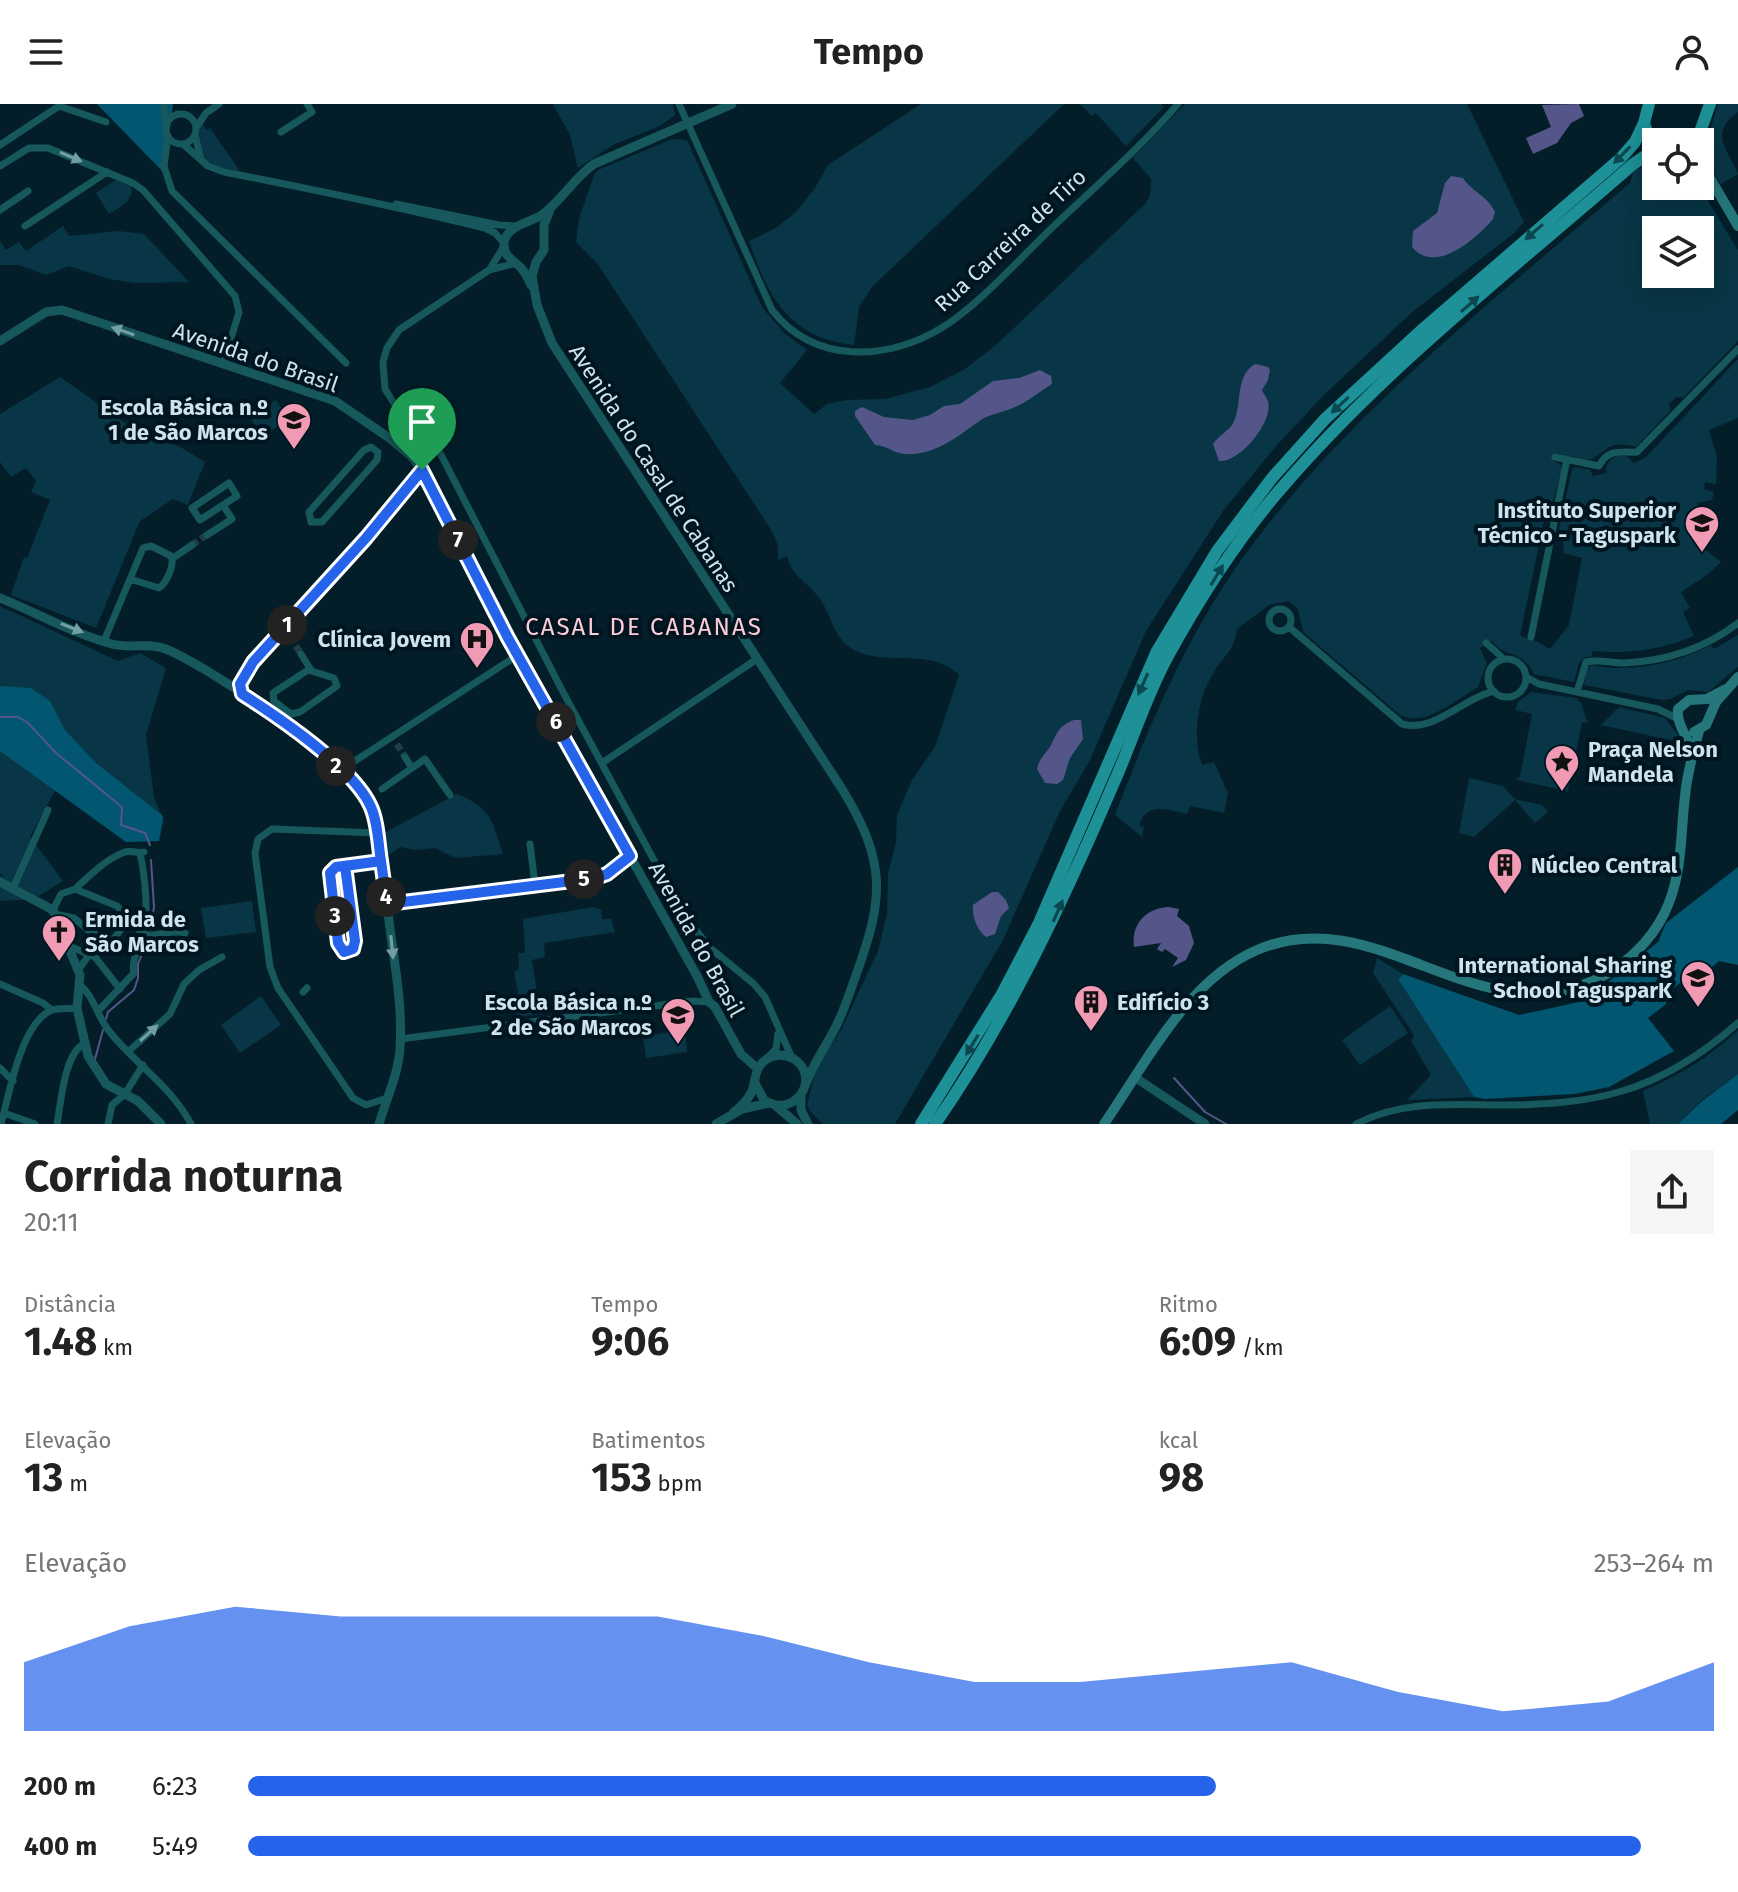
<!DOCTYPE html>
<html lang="pt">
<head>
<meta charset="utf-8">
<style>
	body { margin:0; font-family:"Fira Sans",sans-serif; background:#f6f6f6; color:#222; height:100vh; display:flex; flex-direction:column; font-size:30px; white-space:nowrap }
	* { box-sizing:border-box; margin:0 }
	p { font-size:26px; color:#767676 }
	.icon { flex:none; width:44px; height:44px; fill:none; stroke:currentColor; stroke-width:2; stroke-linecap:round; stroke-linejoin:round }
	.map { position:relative; height:1020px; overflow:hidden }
	.side { display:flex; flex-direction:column; background:#fff; flex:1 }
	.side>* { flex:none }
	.controls { position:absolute; left:1642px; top:24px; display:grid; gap:16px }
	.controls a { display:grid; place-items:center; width:72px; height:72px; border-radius:0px; background:#fff; box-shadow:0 4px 20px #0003; font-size:40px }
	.pin { position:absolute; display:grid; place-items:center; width:68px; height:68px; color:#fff; margin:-82px -34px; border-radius:50% 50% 50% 0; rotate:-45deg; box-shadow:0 0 8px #0007 }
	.pin .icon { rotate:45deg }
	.km { position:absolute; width:40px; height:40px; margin:-20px; border-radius:50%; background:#222; color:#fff; font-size:22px; line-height:40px; text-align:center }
	.round { display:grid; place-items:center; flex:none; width:84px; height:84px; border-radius:0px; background:#f6f6f6 }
	.overview { display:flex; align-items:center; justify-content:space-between; height:136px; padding:0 24px }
	h1 { font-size:44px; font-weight:700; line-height:60px }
	.metrics { display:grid; grid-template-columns:repeat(3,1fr); gap:12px; height:136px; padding:8px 24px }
	.metrics div { display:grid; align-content:center }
	.metrics b { font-size:40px; font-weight:700 }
	.metrics small { font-size:22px; font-weight:400 }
	.metrics p { font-size:22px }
	.chart { height:224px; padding:16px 24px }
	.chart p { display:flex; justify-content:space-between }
	.chart svg { width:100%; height:144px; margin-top:8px; fill:#2563eb; opacity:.7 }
	ul { padding:0 24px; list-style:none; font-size:26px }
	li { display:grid; grid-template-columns:128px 96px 1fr; align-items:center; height:60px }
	li i { height:20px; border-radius:10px; background:#2563eb }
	header { display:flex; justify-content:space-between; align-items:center; height:104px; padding:0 24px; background:#fff; font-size:36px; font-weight:700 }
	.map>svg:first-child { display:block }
	.green { fill:#083646; fill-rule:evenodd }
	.forest { fill:#025670 }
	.water { fill:#545689 }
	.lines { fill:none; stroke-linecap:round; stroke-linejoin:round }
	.stream { stroke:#545689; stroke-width:2 }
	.minor-tunnel { stroke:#223c46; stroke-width:7; stroke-dasharray:7 3.5; stroke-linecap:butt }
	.minor { stroke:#16585b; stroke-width:7 }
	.tertiary { stroke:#16585b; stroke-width:9 }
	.secondary { stroke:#25777c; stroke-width:10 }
	.primary { stroke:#1d9197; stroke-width:12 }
	.oneway { fill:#0c474f }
	.oneway2 { fill:#729ea4 }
	.route-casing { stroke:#fff; stroke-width:16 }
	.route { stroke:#2563eb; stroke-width:10 }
	.labels { text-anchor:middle; stroke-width:8; stroke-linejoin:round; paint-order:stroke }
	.street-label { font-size:22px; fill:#cfe3ec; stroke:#00151f }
	.poi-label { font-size:22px; font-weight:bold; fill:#cfe3ec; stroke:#00151f; text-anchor:end }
	.neighbourhood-label { font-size:24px; letter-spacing:2px; fill:#fecbd8; stroke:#00151f }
</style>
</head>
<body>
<header><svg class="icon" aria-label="menu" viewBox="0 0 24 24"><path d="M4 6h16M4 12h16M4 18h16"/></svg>Tempo<svg class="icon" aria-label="person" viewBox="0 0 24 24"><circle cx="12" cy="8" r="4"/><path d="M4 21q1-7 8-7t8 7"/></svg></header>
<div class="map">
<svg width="1738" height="1020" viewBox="0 0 1738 1020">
	<rect width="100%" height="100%" fill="#031e29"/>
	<path class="green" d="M553,0H673L675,11L660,22L613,41L578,64L570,31Z
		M921,0H1064L872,183L859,203L854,241C789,234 768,193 749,137L776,124L796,108L815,84L828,61Z
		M1080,0H1161L1164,3L1126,42L1096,9L1092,12Z
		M1185,0H1467L1524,118L1513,130L1411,209L1324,291L1277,341L1223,407L1146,527L1089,658L1060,707L1003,836L895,1020H823L810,1007L807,1001L816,964L841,926L878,847L887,810L888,769L896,739L897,711L912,676L935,643L959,571C929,541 881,566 848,542C833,531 831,510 820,495C809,479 791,472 787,452L778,456V441L770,424L597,159L576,138L579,115L594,71L598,66L672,35L687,36L762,203L784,229L807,246L780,279L814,310L827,300L847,296L885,295L930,283L965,265L997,240L1145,100L1150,92L1151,75L1133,54Z
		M1718,0H1738V8C1708,29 1728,46 1738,70L1721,80L1707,58L1704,46Z
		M202,18L206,26L210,24L240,67C208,63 191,54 202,18Z
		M1656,55V82H1700V74L1707,86L1703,89L1738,146V237L1683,294L1676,293L1669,300L1671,306L1636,343C1608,336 1611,345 1590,356L1556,349L1554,357L1561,361L1562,366L1553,397H1548L1520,532L1534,536L1550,545L1569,521L1582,454L1563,449L1564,442L1559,424L1572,366L1575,363L1590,366L1593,372L1606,369C1606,356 1613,352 1625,351L1634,359L1646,353L1738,255V314L1709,326L1717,353L1716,380L1705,378L1704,385L1714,388L1712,396L1698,399L1694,424L1689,433L1721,458L1707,471L1681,488L1690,504L1683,508L1694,532C1660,546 1629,550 1593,547L1591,553H1585L1579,559L1574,578L1534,570C1522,545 1505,555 1492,537L1480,544L1487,559L1478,583C1456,596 1424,624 1400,611L1303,528L1298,505L1289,497L1269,501L1237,525C1233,548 1229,546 1217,563C1198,591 1191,629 1202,661L1214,658L1228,689L1224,709L1190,702L1187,710C1168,706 1146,697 1139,722L1144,723L1142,733L1115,711C1148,625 1184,538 1237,462C1340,315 1495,195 1630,79L1633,68ZM1656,126H1700V170H1656Z
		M117,75L132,82C132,98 122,102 109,110L96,89Z
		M63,122L69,132L118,127L144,130L189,178L136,179L109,175L69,162L46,171L19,161H0V137L6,146L19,138L26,147Z
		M60,273L128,321L182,344L205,358L188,401L173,395L140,417L96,524L11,491L24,453L27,454L50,396L31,388L36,377L26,364L11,373L0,358V310Z
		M276,296L289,315L262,333L250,313Z
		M0,502L118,557L140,549L166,564L146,631L154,694L164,716L159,737L126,738L56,685L30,733L63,777L34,795L0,797V772L5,773L0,769Z
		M1738,531V563L1708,588L1688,586L1670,595L1662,596L1584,581L1587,565L1591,561C1630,569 1676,560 1711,541L1714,545Z
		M1531,588L1576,594L1581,599L1588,619L1582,618L1568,687L1516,676L1520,673L1532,610L1515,606L1518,598Z
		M1619,603L1665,614L1683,638V653L1678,659L1679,645L1675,637L1601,621Z
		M1469,674L1503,682L1515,695L1542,701L1548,708L1535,719L1515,696L1474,733L1459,729Z
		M457,690C491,704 492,716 503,750L455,754L435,744L416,746L400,743L386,753L382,730Z
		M252,797L256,828L206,834L201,804Z
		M594,803L601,806L602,815H611L615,828L544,839L545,853L532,856L540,910L515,913L514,900L520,899L514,868L519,865L518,849H525L523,815Z
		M1377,854L1403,870L1398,875L1474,993L1407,996L1431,971L1411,937L1414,931L1373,869Z
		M261,892L281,921L240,949L221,921Z
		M1390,902L1408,929L1360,961L1342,936Z
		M685,926L687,948L646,954L643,932Z
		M1738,926V970L1701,997L1678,1020H1650L1643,987C1679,971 1709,954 1738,926Z"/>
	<path class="forest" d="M97,0H173L164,69Z
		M0,582L31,584L50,597L65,626L96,659L163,712L159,737L126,738L0,647Z
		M1738,763V861L1719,857L1699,874L1692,870L1672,885L1665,901L1648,914L1674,947L1609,983L1575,990L1485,995L1474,993L1398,875L1403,870L1519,911L1579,898L1597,887L1658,838L1666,819Z
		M1738,970V1006L1721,1020H1678L1701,998Z"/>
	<path class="water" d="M1579,0L1584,12L1571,19L1557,39L1533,50L1526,34L1551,23L1542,1Z
		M1451,72L1463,74C1472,88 1487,91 1495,108L1493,115C1476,135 1435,171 1412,143L1413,127L1437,109L1445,79Z
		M1255,260L1268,263L1270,266L1268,276L1262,286C1262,287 1268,296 1268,297C1274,318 1239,359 1219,357L1213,340C1218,332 1227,328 1232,321C1244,301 1233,274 1255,260Z
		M1040,266L1051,272L1052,280C1040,287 1028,298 1015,303C1008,307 987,311 981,316C958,332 935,352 905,350C894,350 887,341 875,341L855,312V307L862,303L884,313L913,316L930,311L944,302L960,300L993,277L1019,274Z
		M1074,616H1081L1083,635L1070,654L1063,676L1057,680L1045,679L1037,665C1039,654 1046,650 1051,641C1058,627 1059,622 1074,616Z
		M992,788H998L1006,796L1009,804L1001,812L995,830L986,833C977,826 972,813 973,801Z
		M1169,803L1179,805L1177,812L1189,822L1194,839L1186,856L1172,863L1178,854L1165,845L1162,848L1157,845L1161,839L1134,843C1131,820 1146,804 1169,803Z"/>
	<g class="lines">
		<path class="stream" d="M0,613H18L27,618L56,649L122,703L121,721L145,729L150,741
			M150,826L154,803L151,756
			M106,915L108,908L134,886L138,874V860L146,840
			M95,955L103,926
			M1174,974L1205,1008L1226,1020"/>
		<path class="minor-tunnel" d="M192,441L207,431
			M290,533L301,550
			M397,640L405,653
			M117,835L136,847"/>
		<path class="minor" d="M163,0L167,21
			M679,0L772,206C815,261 888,257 943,223C980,200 1023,151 1056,120C1097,81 1141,43 1178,0
			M166 25a15 15 0 1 1 30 0a15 15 0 1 1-30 0Z
			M196,24L206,9L219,0
			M281,28L312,8L307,0
			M195,31L201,56
			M168,32L164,62L172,87L346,259
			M183,40L208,62L224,68C311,85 398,103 485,124L495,129L504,139
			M0,41L59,2L106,18
			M0,62L29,44H48L133,79L143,86L235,192L239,208L223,261
			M396,100L499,121L517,122
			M0,106L28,87
			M25,122L107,68
			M516,159L489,166L399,226L387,244L383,258L385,285L395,301L437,343L563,588L682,808L709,843L754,880L765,893L792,954
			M490,165L504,142
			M371,343L378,348L377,356L322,418H311L309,408L364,346Z
			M1555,353L1599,362C1608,344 1621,349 1637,348L1738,245
			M207,431L232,415L223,401L237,392L229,379L192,404L200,416L223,401
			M173,454L192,441
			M1269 516a11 11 0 1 1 22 0a11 11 0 1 1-22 0Z
			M1289,523L1402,620C1435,629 1463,594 1494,587
			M1531,533L1567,355
			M104,537L143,444L151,442L171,452C175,461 167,478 159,484L130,475
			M1486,539L1504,555
			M301,550L311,566
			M1488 574a19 19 0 1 1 38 0a19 19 0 1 1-38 0Z
			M308,566L334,574L337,582L300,608L291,610L274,597L273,589Z
			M1526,573L1539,580L1658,605L1678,615
			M1577,588L1586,558C1598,555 1612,559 1624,559C1667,557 1704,545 1738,519
			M242,590C237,576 245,569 253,558L366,434L422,366
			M405,653L412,664L425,655L450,691
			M602,659L757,555
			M341,666L518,551
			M382,685L412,664
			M377,729L272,725L258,735L255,749L270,863L278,884L353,994L366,1001L387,994
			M530,740L535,781
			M345,762L355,837L353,845L348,848L341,846L338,839L330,769L336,763L381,757
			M13,784L48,706
			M75,785C89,772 107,754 125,748C133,746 137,750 144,748
			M387,800L596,774L607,770L630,752
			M53,806L61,790L75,785L117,802L144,831C159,833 171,825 185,829
			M54,810L74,814L93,830L114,835L128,815
			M69,842L95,853L120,885
			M79,865L89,851L93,830
			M0,880L43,899L52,906
			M79,880C94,892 97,912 109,927C135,960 171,982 191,1020
			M303,888L307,884
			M98,907L134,869C131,854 139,847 143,833C149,814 145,770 140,750
			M400,935L693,897L709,898
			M129,947L170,910L184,880L199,866L222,853
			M767,954L776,945L778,930
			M0,964L13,977
			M4,1009L35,1020
			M1,1020C9,991 21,918 52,906C59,904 70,905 77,904
			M57,1020C61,999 64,950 84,940
			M108,1020L112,1001L125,990L143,961
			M1356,1020C1398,998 1442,1000 1488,1001C1594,1002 1657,990 1738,919"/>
		<path class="tertiary" d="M551,103L544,121V146L536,158L532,172L537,201L552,239L842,685C887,758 884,794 856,871C849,890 843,911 833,928C823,947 812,962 805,982
			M531,181C528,175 526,169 521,164C514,156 503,153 504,139C506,121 531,119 543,110C562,96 574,74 594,60L732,0
			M0,237L46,208L62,206L335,297L388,333L411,352L422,366L508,534L697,872L709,898L715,903L741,950L758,965
			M0,494C37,509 74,530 112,540C130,545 149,538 166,545C213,565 352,658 371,703C382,728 386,788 389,817C394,858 403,902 400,944C399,968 386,996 379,1020
			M0,778L53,806L80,871L77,904L88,952L106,980L138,997L161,1020
			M1136,974L1205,1020
			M801,991V1006L808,1020
			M775,1001L797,1020
			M733,1009C739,1004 746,998 750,991C755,983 754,975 757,967C763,952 781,947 794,955C822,973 795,1016 764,996L755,979
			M716,1020L742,1005L769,999"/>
		<path class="secondary" d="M1700,57L1738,122
			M1694,628L1706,621L1716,598L1738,573
			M1691,649C1689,633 1676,621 1678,605L1689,596L1707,595L1726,585
			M1104,1020C1146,959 1187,876 1257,846C1377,794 1479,936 1601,873C1627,860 1651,836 1664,810C1683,772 1680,733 1685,692C1687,669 1693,649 1699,627"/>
		<path class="primary" d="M1644,19L1647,28L1656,39
			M1693,38L1700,28L1710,0
			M921,1020L1002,890L1039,819L1157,547L1217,447L1272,374L1325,315L1424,224L1621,54L1635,38L1644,19L1649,0
			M935,1020C1008,915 1062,800 1112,683C1132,639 1146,591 1169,550C1202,490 1240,431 1285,380C1388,261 1514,164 1632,61L1648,50L1656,48"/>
	</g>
	<defs><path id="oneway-solid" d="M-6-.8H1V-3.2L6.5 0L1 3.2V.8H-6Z" transform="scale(2)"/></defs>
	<g class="oneway">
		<use href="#oneway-solid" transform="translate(1622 51) rotate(134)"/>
		<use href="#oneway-solid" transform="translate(1534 128) rotate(139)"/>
		<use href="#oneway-solid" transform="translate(1470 200) rotate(-41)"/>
		<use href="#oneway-solid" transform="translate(1340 301) rotate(137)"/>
		<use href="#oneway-solid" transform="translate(1217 471) rotate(-59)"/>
		<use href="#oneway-solid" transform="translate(1143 580) rotate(114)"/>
		<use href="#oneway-solid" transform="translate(1058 807) rotate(-66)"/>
		<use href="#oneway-solid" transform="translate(972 941) rotate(121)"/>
	</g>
	<g class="oneway2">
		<use href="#oneway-solid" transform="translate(71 53) rotate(23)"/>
		<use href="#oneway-solid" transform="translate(123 227) rotate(-161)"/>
		<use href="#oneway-solid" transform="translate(72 524) rotate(22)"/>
		<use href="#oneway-solid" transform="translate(392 843) rotate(84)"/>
		<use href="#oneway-solid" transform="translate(149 929) rotate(-42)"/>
	</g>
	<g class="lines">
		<g class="route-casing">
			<path id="route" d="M422,366L366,434L253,558L240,580L242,590C278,613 352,663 370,701C378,717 378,739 381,757L336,763L330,769L338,839L344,848L353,845L355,837L345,762L381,757L387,800L596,774L607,770L630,752L508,534L422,366"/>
		</g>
		<use href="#route" class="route"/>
	</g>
	<defs>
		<g id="school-pin" transform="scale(1.8)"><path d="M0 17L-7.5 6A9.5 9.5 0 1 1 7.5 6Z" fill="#f19ab3" stroke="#00151f"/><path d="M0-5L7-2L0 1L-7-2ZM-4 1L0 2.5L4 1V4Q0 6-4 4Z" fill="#111"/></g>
		<g id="university-pin" transform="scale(1.8)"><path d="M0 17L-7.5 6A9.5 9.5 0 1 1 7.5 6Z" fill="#f19ab3" stroke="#00151f"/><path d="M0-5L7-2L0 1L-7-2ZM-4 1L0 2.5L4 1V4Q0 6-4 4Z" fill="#111"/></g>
		<g id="hospital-pin" transform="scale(1.8)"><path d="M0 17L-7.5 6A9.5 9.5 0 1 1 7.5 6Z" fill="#f19ab3" stroke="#00151f"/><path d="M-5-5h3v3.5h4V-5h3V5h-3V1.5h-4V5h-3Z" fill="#111"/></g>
		<g id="sight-pin" transform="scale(1.8)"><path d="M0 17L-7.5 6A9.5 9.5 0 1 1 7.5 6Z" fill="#f19ab3" stroke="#00151f"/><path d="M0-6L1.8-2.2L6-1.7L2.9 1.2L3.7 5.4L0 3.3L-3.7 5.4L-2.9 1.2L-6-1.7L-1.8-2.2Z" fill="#111"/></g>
		<g id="building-pin" transform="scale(1.8)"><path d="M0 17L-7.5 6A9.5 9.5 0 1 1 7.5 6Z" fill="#f19ab3" stroke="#00151f"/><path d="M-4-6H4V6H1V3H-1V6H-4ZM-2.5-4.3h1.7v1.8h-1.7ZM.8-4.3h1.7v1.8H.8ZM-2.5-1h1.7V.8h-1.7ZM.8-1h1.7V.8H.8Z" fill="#111"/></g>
		<g id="church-pin" transform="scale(1.8)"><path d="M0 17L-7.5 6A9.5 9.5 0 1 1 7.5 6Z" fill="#f19ab3" stroke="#00151f"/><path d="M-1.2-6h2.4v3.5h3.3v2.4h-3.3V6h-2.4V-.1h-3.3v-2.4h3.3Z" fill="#111"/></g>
	</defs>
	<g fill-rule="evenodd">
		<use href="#school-pin" x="294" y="316"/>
		<use href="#university-pin" x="1702" y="419"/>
		<use href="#hospital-pin" x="477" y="535"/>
		<use href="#sight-pin" x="1562" y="658"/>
		<use href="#building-pin" x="1505" y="761"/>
		<use href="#church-pin" x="59" y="828"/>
		<use href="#school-pin" x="1698" y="874"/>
		<use href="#building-pin" x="1091" y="898"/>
		<use href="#school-pin" x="678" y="911"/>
	</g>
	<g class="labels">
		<g class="street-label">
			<text transform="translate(1010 136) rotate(-43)" y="8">Rua Carreira de Tiro</text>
			<text transform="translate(256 253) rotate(19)" y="8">Avenida do Brasil</text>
			<text transform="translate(654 364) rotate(57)" y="8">Avenida do Casal de Cabanas</text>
			<text transform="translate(697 835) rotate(61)" y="8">Avenida do Brasil</text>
		</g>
		<g class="poi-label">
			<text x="268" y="311">Escola Básica n.º<tspan x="268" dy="25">1 de São Marcos</tspan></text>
			<text x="1676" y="414">Instituto Superior<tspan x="1676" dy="25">Técnico - Taguspark</tspan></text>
			<text x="451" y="543">Clínica Jovem</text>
			<text x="1588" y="653" text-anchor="start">Praça Nelson<tspan x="1588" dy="25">Mandela</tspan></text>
			<text x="1531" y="769" text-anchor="start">Núcleo Central</text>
			<text x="85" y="823" text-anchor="start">Ermida de<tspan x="85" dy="25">São Marcos</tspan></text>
			<text x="1672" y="869">International Sharing<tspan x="1672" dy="25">School TagusparK</tspan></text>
			<text x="652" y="906">Escola Básica n.º<tspan x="652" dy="25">2 de São Marcos</tspan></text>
			<text x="1117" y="906" text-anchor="start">Edifício 3</text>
		</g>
		<g class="neighbourhood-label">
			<text x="644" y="531">CASAL DE CABANAS</text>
		</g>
	</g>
</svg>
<div class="controls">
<a><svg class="icon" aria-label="locate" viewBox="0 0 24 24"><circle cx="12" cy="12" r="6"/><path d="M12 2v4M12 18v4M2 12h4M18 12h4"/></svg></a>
<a><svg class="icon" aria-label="layers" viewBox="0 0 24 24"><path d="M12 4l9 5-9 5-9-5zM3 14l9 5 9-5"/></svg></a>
</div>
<div class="pin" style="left:422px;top:366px;background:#1e9e55"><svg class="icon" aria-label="arrive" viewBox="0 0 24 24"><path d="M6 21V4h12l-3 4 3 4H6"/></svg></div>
<b class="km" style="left:287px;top:521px">1</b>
<b class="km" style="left:336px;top:662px">2</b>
<b class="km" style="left:335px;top:812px">3</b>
<b class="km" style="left:386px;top:793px">4</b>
<b class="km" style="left:584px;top:775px">5</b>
<b class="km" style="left:556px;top:618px">6</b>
<b class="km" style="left:458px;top:436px">7</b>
</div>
<section class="side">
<div class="overview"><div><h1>Corrida noturna</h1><p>20:11</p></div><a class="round"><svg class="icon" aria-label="share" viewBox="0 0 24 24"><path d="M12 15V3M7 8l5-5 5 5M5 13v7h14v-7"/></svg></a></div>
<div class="metrics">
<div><p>Distância</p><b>1.48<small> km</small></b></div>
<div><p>Tempo</p><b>9:06</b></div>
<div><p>Ritmo</p><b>6:09<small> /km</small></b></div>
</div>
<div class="metrics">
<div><p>Elevação</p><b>13<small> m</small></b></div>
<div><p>Batimentos</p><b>153<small> bpm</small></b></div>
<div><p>kcal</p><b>98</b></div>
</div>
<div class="chart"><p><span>Elevação</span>253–264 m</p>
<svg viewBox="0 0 160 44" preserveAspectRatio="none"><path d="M0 44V23L10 12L20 6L30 9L40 9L50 9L60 9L70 15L80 23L90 29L100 29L110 26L120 23L130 32L140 38L150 35L160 23V44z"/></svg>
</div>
<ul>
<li><b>200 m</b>6:23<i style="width:66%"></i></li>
<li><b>400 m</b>5:49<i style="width:95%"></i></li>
</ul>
</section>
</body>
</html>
